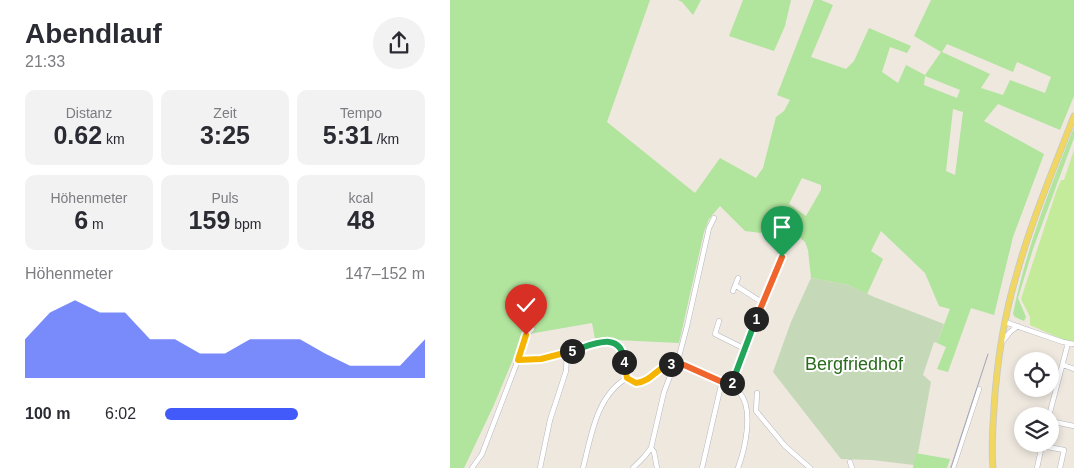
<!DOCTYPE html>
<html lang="de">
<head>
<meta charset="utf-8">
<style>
	body { margin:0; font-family:Arial,sans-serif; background:#f2f2f3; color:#2b2b33; height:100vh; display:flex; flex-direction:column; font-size:19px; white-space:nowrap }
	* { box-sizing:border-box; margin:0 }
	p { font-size:16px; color:#7c7c81 }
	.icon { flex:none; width:28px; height:28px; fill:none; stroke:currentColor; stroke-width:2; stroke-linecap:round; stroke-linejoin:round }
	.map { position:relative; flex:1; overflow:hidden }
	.sheet { display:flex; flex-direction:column; background:#fff; width:450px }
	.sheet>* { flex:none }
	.buttons { position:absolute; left:564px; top:352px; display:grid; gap:10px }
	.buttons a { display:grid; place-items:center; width:45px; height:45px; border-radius:50%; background:#fff; box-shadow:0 2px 8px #0003; font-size:25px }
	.pin { position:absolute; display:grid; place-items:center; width:42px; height:42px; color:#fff; margin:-51px -21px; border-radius:50% 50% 50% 0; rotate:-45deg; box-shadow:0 0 5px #0007 }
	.pin .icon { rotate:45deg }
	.km { position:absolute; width:25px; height:25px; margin:-12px; border-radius:50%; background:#222; color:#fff; font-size:14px; line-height:25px; text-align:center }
	.round { display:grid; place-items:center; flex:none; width:52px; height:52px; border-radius:26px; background:#f2f2f3 }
	.summary { display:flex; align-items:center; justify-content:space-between; height:85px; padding:0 25px }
	h1 { font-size:28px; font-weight:600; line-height:38px }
	.figures { display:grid; grid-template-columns:repeat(3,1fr); gap:8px; height:85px; padding:5px 25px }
	.figures div { display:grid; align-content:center; border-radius:10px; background:#f2f2f3; text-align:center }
	.figures b { font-size:25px; font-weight:600 }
	.figures small { font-size:14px; font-weight:400 }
	.figures p { font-size:14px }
	.chart { height:140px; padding:10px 25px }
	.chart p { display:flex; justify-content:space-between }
	.chart svg { width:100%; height:90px; margin-top:5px; fill:#415af9; opacity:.7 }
	ul { padding:0 25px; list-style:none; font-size:16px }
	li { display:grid; grid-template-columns:80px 60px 1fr; align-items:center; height:38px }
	li i { height:12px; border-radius:6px; background:#415af9 }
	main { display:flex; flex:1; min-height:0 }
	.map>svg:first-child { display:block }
	.green { fill:#b1e49d; fill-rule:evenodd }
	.cemetery { fill:#c5d8b7 }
	.pitch { fill:#c4eb99 }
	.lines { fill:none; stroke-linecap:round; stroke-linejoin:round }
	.minor-casing { stroke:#b3b5c0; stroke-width:5.5 }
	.major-casing { stroke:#c8c8c8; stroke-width:7 }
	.minor { stroke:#fff; stroke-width:4.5 }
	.major { stroke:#f0d662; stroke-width:5.5 }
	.tram { stroke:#a2a4b7; stroke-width:1 }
	.split-1-casing { stroke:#fff; stroke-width:10 }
	.split-2-casing { stroke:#fff; stroke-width:10 }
	.split-3-casing { stroke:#fff; stroke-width:10 }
	.split-4-casing { stroke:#fff; stroke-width:10 }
	.split-5-casing { stroke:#fff; stroke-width:10 }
	.split-6-casing { stroke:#fff; stroke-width:10 }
	.split-1 { stroke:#f0652b; stroke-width:6 }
	.split-2 { stroke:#22a559; stroke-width:6 }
	.split-3 { stroke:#f0652b; stroke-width:6 }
	.split-4 { stroke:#f5b400; stroke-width:6 }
	.split-5 { stroke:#22a559; stroke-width:6 }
	.split-6 { stroke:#f5b400; stroke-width:6 }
	.labels { text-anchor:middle; stroke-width:4; stroke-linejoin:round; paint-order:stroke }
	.park-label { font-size:18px; fill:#286b1b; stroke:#fff }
</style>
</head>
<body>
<main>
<section class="sheet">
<div class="summary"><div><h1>Abendlauf</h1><p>21:33</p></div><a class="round"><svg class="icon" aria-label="share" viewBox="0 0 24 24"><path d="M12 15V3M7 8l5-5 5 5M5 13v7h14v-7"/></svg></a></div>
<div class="figures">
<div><p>Distanz</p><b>0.62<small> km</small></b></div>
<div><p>Zeit</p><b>3:25</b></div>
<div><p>Tempo</p><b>5:31<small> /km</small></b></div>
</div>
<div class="figures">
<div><p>Höhenmeter</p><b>6<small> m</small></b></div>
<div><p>Puls</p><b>159<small> bpm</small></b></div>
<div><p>kcal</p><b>48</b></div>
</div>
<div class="chart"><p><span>Höhenmeter</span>147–152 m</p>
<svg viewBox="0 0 160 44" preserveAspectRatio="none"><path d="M0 44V25L10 12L20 6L30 12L40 12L50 25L60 25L70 32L80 32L90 25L100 25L110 25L120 32L130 38L140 38L150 38L160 25V44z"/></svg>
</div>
<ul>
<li><b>100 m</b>6:02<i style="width:51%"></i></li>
</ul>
</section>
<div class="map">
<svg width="624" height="468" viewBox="0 0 624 468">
	<rect width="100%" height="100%" fill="#eee8df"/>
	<path class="green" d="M0,0H200L157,122L245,193L270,158L306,178L313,168L326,117L334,111L340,100L327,95L364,0H371L383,5L361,57L396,69L404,61L419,28L461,46L457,53L440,47L432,72L448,83L456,65L475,75L491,52L464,36L481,0H624V96L610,130L548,104L534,121L594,154L563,237L544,315L521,308L498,372L487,369L496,347L487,343L500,309L489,306L475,273L431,231L421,251L433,259L417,294L398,285L361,278L358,250L355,242L325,216L311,233L295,231L270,206L259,219L254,232L229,343L145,339L142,323L73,335L43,407L14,468H0ZM497,44L563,72L567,62L601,77L595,93L560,80L553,95L531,88L540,74L492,52ZM475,76L510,90L507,98L474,85ZM503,109L513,112L505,175L496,171ZM352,178L371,185V190L356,216L339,204Z
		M228,0H251L243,15L232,2Z
		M293,0H341L335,26L324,51L279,36Z
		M624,127V138L583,249L568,298L576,317L574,321L565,317L563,314C576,249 600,188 624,127Z
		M465,453L500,459L497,468H463Z"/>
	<path class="cemetery" d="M361,278L398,285L424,297L494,324L487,343L484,342L473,375L481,382L468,453H465L464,465L422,460L391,459L323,372L341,322Z"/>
	<path class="pitch" d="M624,150V342L616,341L580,325V317L571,299L606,192L611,180H614Z"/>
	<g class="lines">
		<g class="minor-casing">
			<path id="minor" d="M285,285L313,303
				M283,291L288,278
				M269,321L265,334L295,349
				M555,322L613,342L624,344
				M552,342L560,332L568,326
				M68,360L91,359L117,353L149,342H162L168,345L173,351L177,378C196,396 207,359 231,364C241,366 251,371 260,376C270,380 282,384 290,393C304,410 295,449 288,468
				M227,364L237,326L259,228L264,218
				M613,365L624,369
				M281,386L335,248L344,233
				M307,393L306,411L335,446L360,468
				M599,416L618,343
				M600,421L624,426
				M592,446L614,450L610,468
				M201,448L204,452L207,468
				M400,462L402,468
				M22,468L32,454L68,360L73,339L82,329
				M90,468L100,420L116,371L117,353
				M133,468C141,437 146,396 177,378
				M183,468L194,457L201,448L214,392L225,363
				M252,468L272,381
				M503,468L529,389
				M587,468L592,445"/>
		</g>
		<g class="major-casing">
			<path id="major" d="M543,468C541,448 543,427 544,407C547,362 554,316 567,273C582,219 604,168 624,116"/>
		</g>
		<use href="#minor" class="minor"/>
		<use href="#major" class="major"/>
		<path class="tram" d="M501,468L538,354"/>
	</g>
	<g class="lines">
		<g class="split-1-casing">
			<path id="split-1" d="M306,319L332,257"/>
		</g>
		<g class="split-2-casing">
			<path id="split-2" d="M282,383L306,319"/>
		</g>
		<g class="split-3-casing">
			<path id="split-3" d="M221,364L234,365L281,386L282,383"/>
		</g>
		<g class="split-4-casing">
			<path id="split-4" d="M174,362L177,378L186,383C201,382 207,367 221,364"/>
		</g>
		<g class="split-5-casing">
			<path id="split-5" d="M122,351C142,345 172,329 174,362"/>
		</g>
		<g class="split-6-casing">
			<path id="split-6" d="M76,335L68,360L91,359L122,351"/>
		</g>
		<use href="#split-1" class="split-1"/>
		<use href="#split-2" class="split-2"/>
		<use href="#split-3" class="split-3"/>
		<use href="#split-4" class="split-4"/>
		<use href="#split-5" class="split-5"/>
		<use href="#split-6" class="split-6"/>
	</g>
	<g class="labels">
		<g class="park-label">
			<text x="404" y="370">Bergfriedhof</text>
		</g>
	</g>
</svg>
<div class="buttons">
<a><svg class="icon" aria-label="locate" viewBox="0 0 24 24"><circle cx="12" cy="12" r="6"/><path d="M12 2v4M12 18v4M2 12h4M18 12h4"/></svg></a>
<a><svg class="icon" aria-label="layers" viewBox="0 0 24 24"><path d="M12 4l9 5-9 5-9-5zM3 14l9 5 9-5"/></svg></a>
</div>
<div class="pin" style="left:332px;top:257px;background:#1e9e55"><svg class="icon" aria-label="arrive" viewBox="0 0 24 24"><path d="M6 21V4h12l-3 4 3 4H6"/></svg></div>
<div class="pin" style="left:76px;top:335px;background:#d93025"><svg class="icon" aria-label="check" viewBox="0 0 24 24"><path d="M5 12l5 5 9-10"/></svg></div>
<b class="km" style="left:306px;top:319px">1</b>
<b class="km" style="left:282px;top:383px">2</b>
<b class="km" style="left:221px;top:364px">3</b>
<b class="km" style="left:174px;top:362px">4</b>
<b class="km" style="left:122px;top:351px">5</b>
</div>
</main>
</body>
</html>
